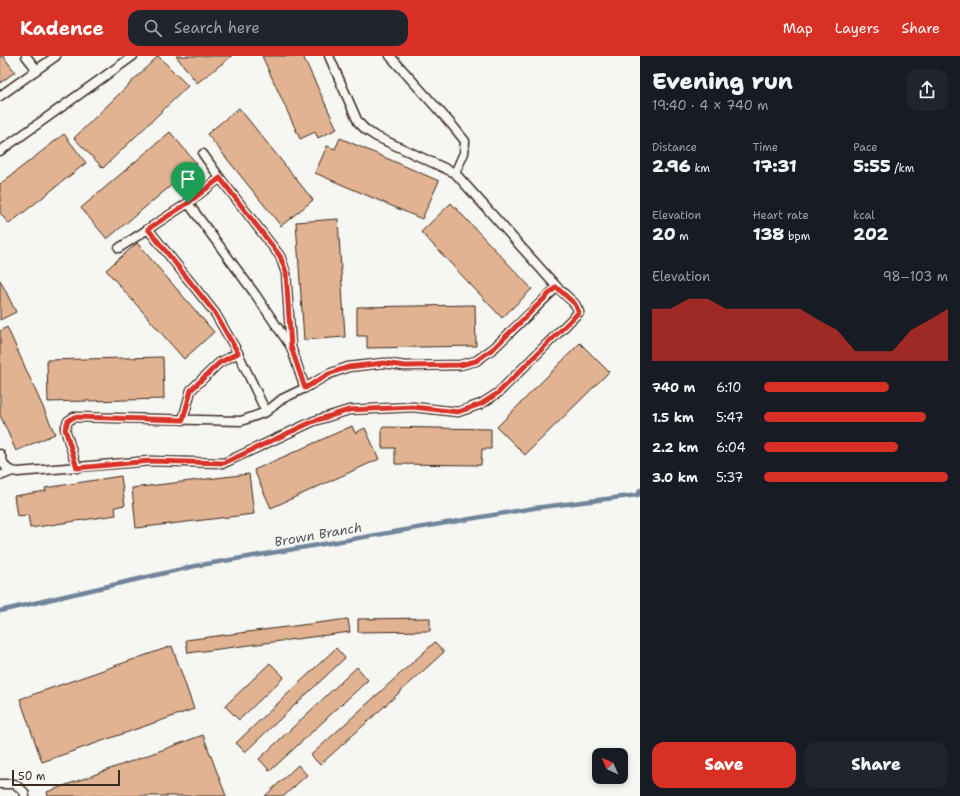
<!DOCTYPE html>
<html lang="en">
<head>
<meta charset="utf-8">
<style>
	body { margin:0; font-family:"Shantell Sans",sans-serif; background:#20242c; color:#f1f3f6; height:100vh; display:flex; flex-direction:column; font-size:15px; white-space:nowrap }
	* { box-sizing:border-box; margin:0 }
	p { font-size:13px; color:#9ea1a6 }
	.icon { flex:none; width:22px; height:22px; fill:none; stroke:currentColor; stroke-width:2; stroke-linecap:round; stroke-linejoin:round }
	.map { position:relative; flex:1; overflow:hidden }
	.side { display:flex; flex-direction:column; background:#171b24; width:320px }
	.side>* { flex:none }
	.needle { width:26px; rotate:315deg }
	.tools { position:absolute; left:592px; top:692px; display:grid; gap:8px }
	.tools a { display:grid; place-items:center; width:36px; height:36px; border-radius:8px; background:#171b24; box-shadow:0 2px 6px #0003; font-size:20px }
	.scale { position:absolute; left:12px; bottom:10px; width:108px; box-sizing:border-box; padding-left:4px; border:2px solid #3b2a1e; border-top:0; font-size:11px; line-height:14px; white-space:nowrap; color:#3b2a1e; -webkit-text-stroke:3px #f6f6f2; paint-order:stroke }
	.pin { position:absolute; display:grid; place-items:center; width:34px; height:34px; color:#fff; margin:-41px -17px; border-radius:50% 50% 50% 0; rotate:-45deg; box-shadow:0 0 4px #0007 }
	.pin .icon { rotate:45deg }
	.round { display:grid; place-items:center; flex:none; width:42px; height:42px; border-radius:12px; background:#20242c }
	.headline { display:flex; align-items:center; justify-content:space-between; height:68px; padding:0 12px }
	h1 { font-size:22px; font-weight:800; line-height:30px }
	.figures { display:grid; grid-template-columns:repeat(3,1fr); gap:6px; height:68px; padding:4px 12px }
	.figures div { display:grid; align-content:center }
	.figures b { font-size:17px; font-weight:800 }
	.figures small { font-size:11px; font-weight:400 }
	.figures p { font-size:11px }
	.chart { height:112px; padding:8px 12px }
	.chart p { display:flex; justify-content:space-between }
	.chart svg { width:100%; height:72px; margin-top:4px; fill:#d93025; opacity:.7 }
	.button { display:flex; gap:8px; margin-top:auto; padding:8px 12px }
	.button a { flex:1; height:46px; border-radius:12px; background:#d93025; color:#fff; font-size:16px; font-weight:800; line-height:46px; text-align:center }
	.button a+a { background:#20242c; color:#f1f3f6 }
	ul { padding:0 12px; list-style:none; font-size:13px }
	li { display:grid; grid-template-columns:64px 48px 1fr; align-items:center; height:30px }
	li i { height:10px; border-radius:5px; background:#d93025 }
	header { display:flex; align-items:center; gap:24px; box-sizing:border-box; height:56px; padding:0 20px; background:#d93025; color:#fff }
	header strong { font-size:19px }
	nav { display:flex; gap:22px; margin-inline-start:auto; font-size:14px }
	.search { width:280px; height:36px; background:#20242c; display:flex; align-items:center; gap:10px; box-sizing:border-box; padding:0 14px; border-radius:12px; color:#9ea1a6; font-size:15px }
	main { display:flex; flex:1; min-height:0 }
	.map>svg:first-child { display:block }
	.lines { fill:none; stroke-linecap:round; stroke-linejoin:round }
	.stream { stroke:#6f859a; stroke-width:4.5 }
	.building { fill:#e1b392; stroke:#3b2a1e }
	.service-casing { stroke:#3b2a1e; stroke-width:11 }
	.service { stroke:#f6f6f2; stroke-width:8 }
	.route-casing { stroke:#fff; stroke-width:8 }
	.route { stroke:#d93025; stroke-width:5 }
	.labels { text-anchor:middle; stroke-width:3; stroke-linejoin:round; paint-order:stroke }
	.water-label { font-size:13px; font-style:italic; fill:#55575c; stroke:#f6f6f2 }
</style>
</head>
<body>
<header>
<strong>Kadence</strong>
<div class="search"><svg class="icon" aria-label="search" viewBox="0 0 24 24"><circle cx="10" cy="10" r="6"/><path d="M15 15l6 6"/></svg>Search here</div>
<nav><a>Map</a><a>Layers</a><a>Share</a></nav>
</header>
<main>
<div class="map">
<svg width="640" height="740" viewBox="0 0 640 740">
	<rect width="100%" height="100%" fill="#f6f6f2"/>
	<filter id="ink" filterUnits="userSpaceOnUse"><feTurbulence type="fractalNoise" baseFrequency=".025" numOctaves="2"/><feDisplacementMap in="SourceGraphic" scale="8" xChannelSelector="R" yChannelSelector="G"/><feConvolveMatrix kernelMatrix="1 2 1 2 8 2 1 2 1" color-interpolation-filters="sRGB"/></filter>
	<g filter="url(#ink)">
		<g class="lines">
			<path class="stream" d="M0,555L195,510L534,452L638,439L640,434"/>
		</g>
		<path class="building" d="M0,0H3L15,16L0,27Z
			M158,0L188,30L103,112L74,82Z
			M176,0H232L197,27Z
			M262,0H303L337,73L318,82L315,76L300,83Z
			M239,52L313,144L281,170L207,78Z
			M170,76L197,108L107,183L81,152Z
			M64,78L86,107L9,168L0,157V128Z
			M340,82L439,125L422,163L315,117L327,90L335,93Z
			M451,147L532,233L502,262L421,176Z
			M338,163L345,281L304,284L296,166Z
			M137,187L214,276L184,303L106,214Z
			M0,224L16,256L0,264Z
			M475,249L476,290L367,292V280H357V251Z
			M7,271L55,378L16,395L0,359V275Z
			M580,287L609,316L525,399L497,371Z
			M163,301L164,343L48,346L47,304Z
			M352,370L355,377L365,372L379,403L271,452L254,414Z
			M382,371L491,373V393H482L481,409L395,408V392H382Z
			M249,418L254,458L136,472L132,432Z
			M121,420L125,449L115,451L116,459L30,472L28,459L17,460L14,440L46,435L45,432Z
			M430,562V575L358,576V563Z
			M348,563L350,576L188,597L186,584Z
			M435,586L444,596L320,709L311,699Z
			M172,590L194,653L42,706L20,643Z
			M336,592L345,602L245,696L236,687Z
			M270,607L284,621L239,664L225,650Z
			M357,611L368,624L270,715L259,703Z
			M203,679L226,740H48L47,736Z
			M298,709L307,719L284,740H265Z"/>
		<g class="lines">
			<g class="service-casing">
				<path id="service" d="M26,0L37,14
					M390,0L452,69L465,85L464,97L455,117
					M0,40L56,0
					M0,95L133,0
					M203,98L220,122
					M188,147L220,122L280,200L286,217L291,290
					M119,192L148,173
					M266,356L238,297L215,257L148,173L188,147L255,238L291,291L305,332
					M183,364L191,334L219,307L238,297
					M0,398C4,409 5,415 18,416L150,405L224,407L314,365L349,354L413,351L458,356L481,348L498,337L579,256L575,248L557,231L455,117L375,80L366,74L358,66L329,0
					M77,412L65,373L68,365L74,361L241,365L266,356L282,343L305,332L329,318L348,311L384,307L405,310L460,309L476,305L494,292L557,231
					M0,420L10,416
					M0,728H15L24,736L25,740"/>
			</g>
			<use href="#service" class="service"/>
		</g>
	</g>
	<g class="lines" filter="url(#ink)">
		<g class="route-casing">
			<path id="route" d="M220,122L280,200L286,216L291,291L305,332L329,318L348,311L384,307L405,310L460,309L476,305L494,292L556,231L575,248L579,256L498,337L481,348L458,356L413,351L349,354L314,365L224,407L150,405L77,412L65,373L68,365L74,361L183,364L191,334L219,307L238,297L215,257L148,173L188,147Z"/>
		</g>
		<use href="#route" class="route"/>
	</g>
	<g class="labels">
		<g class="water-label">
			<text transform="translate(318 478) rotate(-10)" y="5">Brown Branch</text>
		</g>
	</g>
</svg>
<div class="tools">
<a><svg class="needle" viewBox="-14 -14 28 28"><path d="M0-13l5 13h-10z" fill="#e53935"/><path d="M0 13l5-13h-10z" fill="#9ea1a6"/></svg></a>
</div>
<div class="scale">50 m</div>
<div class="pin" style="left:188px;top:147px;background:#1e9e55"><svg class="icon" aria-label="arrive" viewBox="0 0 24 24"><path d="M6 21V4h12l-3 4 3 4H6"/></svg></div>
</div>
<section class="side">
<div class="headline"><div><h1>Evening run</h1><p>19:40 · 4 × 740 m</p></div><a class="round"><svg class="icon" aria-label="share" viewBox="0 0 24 24"><path d="M12 15V3M7 8l5-5 5 5M5 13v7h14v-7"/></svg></a></div>
<div class="figures">
<div><p>Distance</p><b>2.96<small> km</small></b></div>
<div><p>Time</p><b>17:31</b></div>
<div><p>Pace</p><b>5:55<small> /km</small></b></div>
</div>
<div class="figures">
<div><p>Elevation</p><b>20<small> m</small></b></div>
<div><p>Heart rate</p><b>138<small> bpm</small></b></div>
<div><p>kcal</p><b>202</b></div>
</div>
<div class="chart"><p><span>Elevation</span>98–103 m</p>
<svg viewBox="0 0 160 44" preserveAspectRatio="none"><path d="M0 44V12L10 12L20 6L30 6L40 12L50 12L60 12L70 12L80 12L90 19L100 25L110 38L120 38L130 38L140 25L150 19L160 12V44z"/></svg>
</div>
<ul>
<li><b>740 m</b>6:10<i style="width:68%"></i></li>
<li><b>1.5 km</b>5:47<i style="width:88%"></i></li>
<li><b>2.2 km</b>6:04<i style="width:73%"></i></li>
<li><b>3.0 km</b>5:37<i style="width:100%"></i></li>
</ul>
<div class="button"><a>Save</a><a>Share</a></div>
</section>
</main>
</body>
</html>
